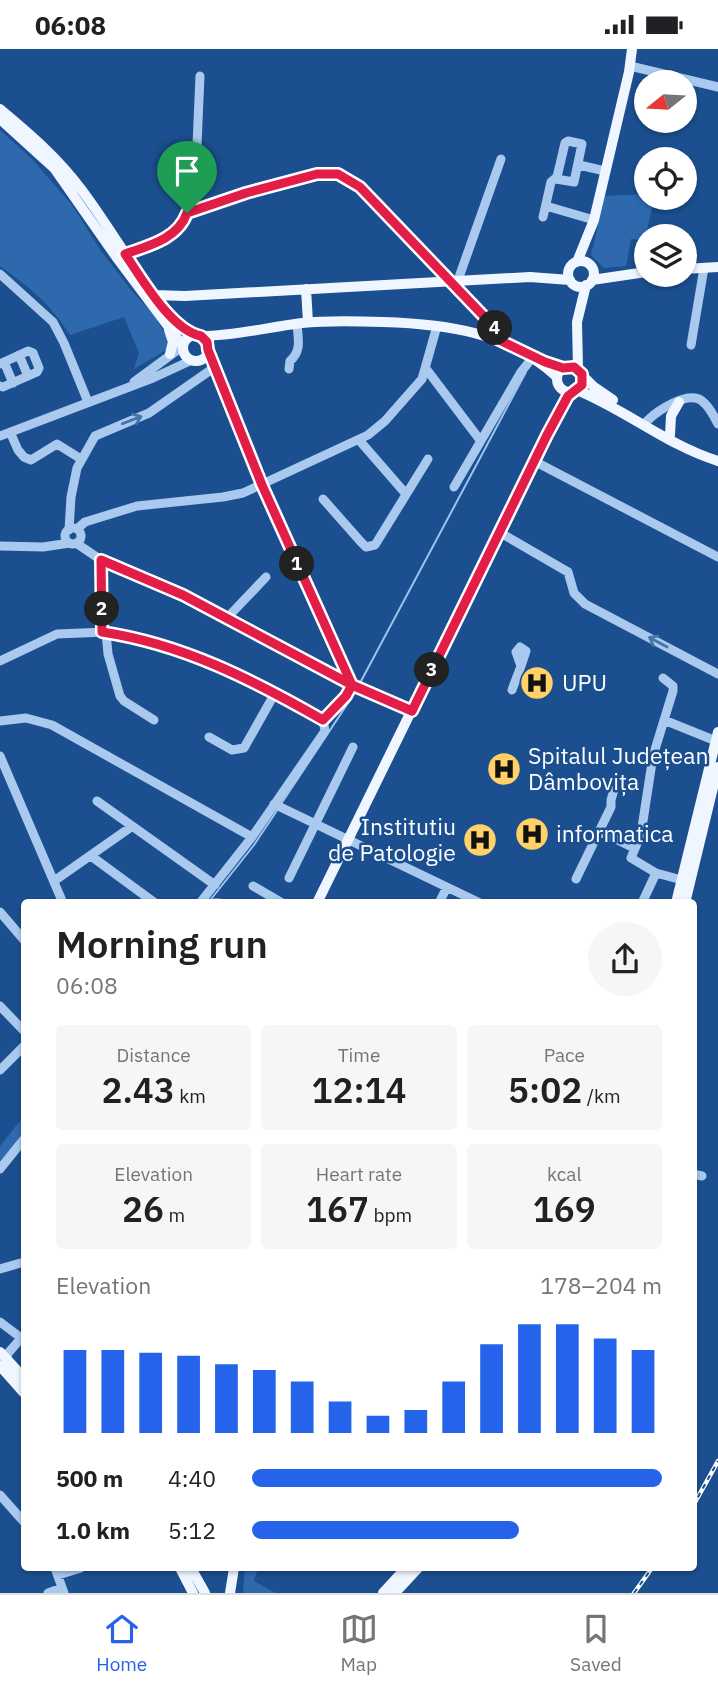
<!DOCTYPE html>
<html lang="en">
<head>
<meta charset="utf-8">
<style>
	body { margin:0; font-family:"IBM Plex Sans",sans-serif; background:#f6f6f6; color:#202124; height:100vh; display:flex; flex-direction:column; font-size:26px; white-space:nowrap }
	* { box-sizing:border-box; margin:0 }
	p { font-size:23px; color:#757577 }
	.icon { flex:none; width:38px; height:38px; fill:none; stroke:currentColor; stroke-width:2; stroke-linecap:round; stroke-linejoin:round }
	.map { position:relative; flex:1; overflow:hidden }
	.details { position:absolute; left:21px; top:850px; width:676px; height:672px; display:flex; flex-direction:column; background:#fff; border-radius:7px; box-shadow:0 2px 5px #0004 }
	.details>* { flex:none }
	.needle { width:46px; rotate:252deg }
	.buttons { position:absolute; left:634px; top:21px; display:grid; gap:14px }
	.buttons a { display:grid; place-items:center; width:63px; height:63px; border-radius:50%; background:#fff; box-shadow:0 2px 5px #0004; font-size:35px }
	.pin { position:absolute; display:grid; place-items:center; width:60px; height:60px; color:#fff; margin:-72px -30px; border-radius:50% 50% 50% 0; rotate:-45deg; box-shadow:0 0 7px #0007 }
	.pin .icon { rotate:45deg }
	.km { position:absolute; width:35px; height:35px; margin:-18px; border-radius:50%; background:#222; color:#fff; font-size:19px; line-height:35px; text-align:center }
	.round { display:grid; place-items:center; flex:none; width:74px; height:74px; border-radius:37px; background:#f6f6f6 }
	.headline { display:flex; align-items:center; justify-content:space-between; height:119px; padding:0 35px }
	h1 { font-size:38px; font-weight:600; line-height:52px }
	.metrics { display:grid; grid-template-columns:repeat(3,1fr); gap:10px; height:119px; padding:7px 35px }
	.metrics div { display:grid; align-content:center; border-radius:7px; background:#f6f6f6; text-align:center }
	.metrics b { font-size:35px; font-weight:600 }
	.metrics small { font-size:19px; font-weight:400 }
	.metrics p { font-size:19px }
	.chart { height:196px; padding:14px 35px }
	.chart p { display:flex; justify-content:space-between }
	.chart svg { width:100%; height:126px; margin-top:7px; stroke:#2563eb; stroke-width:6 }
	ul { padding:0 35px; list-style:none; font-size:23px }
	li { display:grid; grid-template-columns:112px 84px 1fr; align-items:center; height:52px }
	li i { height:18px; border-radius:9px; background:#2563eb }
	.status { display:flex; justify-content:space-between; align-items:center; height:49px; padding:0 35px; background:#fff; direction:ltr }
	.status svg { height:19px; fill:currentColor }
	.tabs { display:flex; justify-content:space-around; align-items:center; height:98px; border-top:2px solid #e0e0e0; background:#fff; font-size:19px; color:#757577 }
	.tabs a { display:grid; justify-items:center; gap:4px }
	.tabs .on { color:#2563eb }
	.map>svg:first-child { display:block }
	.green { fill:#2e69ad }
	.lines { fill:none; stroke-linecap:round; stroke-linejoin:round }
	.stream { stroke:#9cc4f0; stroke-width:2 }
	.minor { stroke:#a9c9ee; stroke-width:9 }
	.major { stroke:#f0f6ff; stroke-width:10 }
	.rail-casing { stroke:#fff; stroke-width:4.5 }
	.rail { stroke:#1b4f8f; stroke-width:2; stroke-dasharray:5; stroke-linecap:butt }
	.oneway { stroke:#4674ac }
	.route-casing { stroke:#fff; stroke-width:14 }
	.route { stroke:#e11d48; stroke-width:9 }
	.labels { text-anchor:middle; stroke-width:5; stroke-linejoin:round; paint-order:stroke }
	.poi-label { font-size:23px; fill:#fff; stroke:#1b4f8f; text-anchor:start }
</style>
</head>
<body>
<div class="status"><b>06:08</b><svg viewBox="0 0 49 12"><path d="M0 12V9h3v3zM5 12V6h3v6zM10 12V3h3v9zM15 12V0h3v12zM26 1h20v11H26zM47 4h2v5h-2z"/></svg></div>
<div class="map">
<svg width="718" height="1544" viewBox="0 0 718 1544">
	<rect width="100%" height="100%" fill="#1b4f8f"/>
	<path class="green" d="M0,81L32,110L72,156L99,199L131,241L155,267L170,294L168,300L134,320L139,304L124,268L70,286C50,254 29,238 0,217Z
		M646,145V149H654L645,191L631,190L626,217L604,219L591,206L605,147Z
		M24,1067V1084L0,1114V1097Z
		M245,1519H258L254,1532L275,1544H243Z"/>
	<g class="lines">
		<path class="stream" d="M360,634L526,323
			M281,755L352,648
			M208,854L254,796L278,760"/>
		<path class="minor" d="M630,17L718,38
			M579,116L605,122
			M546,157L594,171
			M187,164L246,144L317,125H338L360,137L495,279L497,290
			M543,168L551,133L557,128L565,94L568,92L582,95L574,133L556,130
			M125,205C146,198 175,191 185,169L196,119L200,27
			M0,225L53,273L64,294L88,353
			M458,231L501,110
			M691,296L704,219
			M208,301L262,437L352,636
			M19,306L28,327
			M4,313L13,334
			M0,315L28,302L33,304L39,319L37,323L3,338L0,337
			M289,320L290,312C302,302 298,289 297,275
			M427,321L480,391
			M134,333L183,297
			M647,372C657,362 688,341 702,352C709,357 714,367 718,375
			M10,383L18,401L24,408L31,411L57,395L81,410
			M0,387L153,329L192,311
			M359,391L406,445
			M534,412L718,508
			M454,438L521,323L533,308
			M323,450L361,493L366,498L375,496L428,410
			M65 487a8 8 0 1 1 16 0a8 8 0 1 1-16 0Z
			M77,480L85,473L137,457L223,448L243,444L368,386L385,372L422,330L437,277
			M69,481L71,448L77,419L95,387L149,364L215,318
			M499,483L568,523L574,544L585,555L718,625
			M76,494L101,511L183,546L352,636L412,662
			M0,497L43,498L70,494
			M101,511L102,583
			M227,569L266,528
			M106,583L108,605L120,647L124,652L154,671
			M0,612L57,585L106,583L194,606L275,644L323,671
			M663,629L673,637V642L653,707L641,785L631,809L656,824L682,831
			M512,641L521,617L516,603L520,598L526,602L521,617
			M323,671L347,647L352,636
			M664,671L716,692
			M0,672L26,669L52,676L252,788
			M209,688L232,701L244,699L275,644
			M0,707L63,854
			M97,752L215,836
			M274,755L480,854
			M599,782L634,799
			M91,807L155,854
			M289,829L353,698
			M576,830L611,758V751L614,741
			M54,832L131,778
			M253,837L282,854
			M200,854L252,788L325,682L323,671
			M215,854H219
			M439,854L447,838
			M642,854L656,824
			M0,863L24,891
			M0,957L24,982
			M0,1021L24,997
			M0,1120L24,1090
			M693,1125L702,1127
			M0,1220L24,1213
			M0,1273L24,1291
			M3,1315L9,1303L24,1286
			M0,1446L24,1473
			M55,1519L64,1544
			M58,1526L81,1519
			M48,1544L62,1539"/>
		<path class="major" d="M0,60C30,85 58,109 81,140C118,189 145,245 192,286
			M0,70L54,119L117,209L183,297
			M568 225a13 13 0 1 1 26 0a13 13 0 1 1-26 0Z
			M577,213L594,171L629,23L632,0
			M684,220L718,218
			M592,231L646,223
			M306,240L308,273
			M154,246L185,247L530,228L570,231
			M169,281L173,293L170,305
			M183 299a13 13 0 1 1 26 0a13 13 0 1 1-26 0Z
			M201,287C236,287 268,278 302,274C329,271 356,272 383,273C447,275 508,283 557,328
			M557 330a13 13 0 1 1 26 0a13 13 0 1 1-26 0Z
			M578,320L577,273L586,236
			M583,327L594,338L613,351
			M577,341C626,361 667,396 718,412
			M670,386L671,367L679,353
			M317,854L534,412L571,343
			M676,854L718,683
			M685,854L718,718
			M0,1303L24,1329
			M0,1317L24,1344
			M180,1519L193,1544
			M191,1519L205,1544
			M230,1544L234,1519
			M383,1544L406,1519
			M395,1544L418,1519"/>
		<g class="rail-casing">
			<path id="rail" d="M693,1457L718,1412
				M634,1544L652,1519"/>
		</g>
		<use href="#rail" class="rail"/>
	</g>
	<defs><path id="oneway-shaft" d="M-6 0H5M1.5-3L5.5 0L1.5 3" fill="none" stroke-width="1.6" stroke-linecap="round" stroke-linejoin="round" transform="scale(1.75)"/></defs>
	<g class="oneway">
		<use href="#oneway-shaft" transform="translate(132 371) rotate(-21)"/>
		<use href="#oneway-shaft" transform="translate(658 593) rotate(-152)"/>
	</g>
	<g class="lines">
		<g class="route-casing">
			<path id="route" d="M187,164C178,190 148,197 125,205C142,230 171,281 201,287L207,293L208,301L262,436L352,636L346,647L323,671C253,631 183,595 102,583L101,511L183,546L352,636L412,662L547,386L568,347L582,336V325L574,318L563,319L545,313L497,290L495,279L360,138L338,125H317L246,144L187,164"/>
		</g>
		<use href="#route" class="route"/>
	</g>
	<defs>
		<g id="hospital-disc" transform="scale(1.75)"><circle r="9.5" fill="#ffd166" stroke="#1b4f8f"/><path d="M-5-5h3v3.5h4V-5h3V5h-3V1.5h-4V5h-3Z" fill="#111"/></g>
	</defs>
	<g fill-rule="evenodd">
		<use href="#hospital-disc" x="537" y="634"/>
		<use href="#hospital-disc" x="504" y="720"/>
		<use href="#hospital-disc" x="532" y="785"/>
		<use href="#hospital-disc" x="480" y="791"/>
	</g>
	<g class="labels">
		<g class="poi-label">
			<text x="562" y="642">UPU</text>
			<text x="528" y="715">Spitalul Județean<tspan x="528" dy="26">Dâmbovița</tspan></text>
			<text x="456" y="786" text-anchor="end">Institutiu<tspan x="456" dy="26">de Patologie</tspan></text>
			<text x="556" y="793">informatica</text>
		</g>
	</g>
</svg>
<div class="buttons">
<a><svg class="needle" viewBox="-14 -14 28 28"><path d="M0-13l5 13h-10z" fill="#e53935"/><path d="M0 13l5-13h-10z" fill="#757577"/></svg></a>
<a><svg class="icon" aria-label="locate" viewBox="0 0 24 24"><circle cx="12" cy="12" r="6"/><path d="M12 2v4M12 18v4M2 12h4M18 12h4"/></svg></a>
<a><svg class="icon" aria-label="layers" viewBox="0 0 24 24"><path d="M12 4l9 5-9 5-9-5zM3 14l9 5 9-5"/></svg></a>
</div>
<div class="pin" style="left:187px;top:164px;background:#1e9e55"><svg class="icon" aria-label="arrive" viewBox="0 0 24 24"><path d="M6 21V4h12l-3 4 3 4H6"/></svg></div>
<b class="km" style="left:297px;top:515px">1</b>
<b class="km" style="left:102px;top:560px">2</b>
<b class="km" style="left:432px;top:621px">3</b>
<b class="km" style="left:495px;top:279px">4</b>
<section class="details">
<div class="headline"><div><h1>Morning run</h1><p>06:08</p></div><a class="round"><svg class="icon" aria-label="share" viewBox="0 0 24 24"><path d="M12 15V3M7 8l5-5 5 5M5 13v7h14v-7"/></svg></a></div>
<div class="metrics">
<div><p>Distance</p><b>2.43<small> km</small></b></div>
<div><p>Time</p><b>12:14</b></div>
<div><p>Pace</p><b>5:02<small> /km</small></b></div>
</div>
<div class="metrics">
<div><p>Elevation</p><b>26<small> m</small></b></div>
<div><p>Heart rate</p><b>167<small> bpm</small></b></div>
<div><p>kcal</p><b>169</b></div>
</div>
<div class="chart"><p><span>Elevation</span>178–204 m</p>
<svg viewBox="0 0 160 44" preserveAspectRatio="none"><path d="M5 44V15M15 44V15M25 44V16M35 44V17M45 44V20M55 44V22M65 44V26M75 44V33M85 44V38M95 44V36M105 44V26M115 44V13M125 44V6M135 44V6M145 44V11M155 44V15"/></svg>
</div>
<ul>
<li><b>500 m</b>4:40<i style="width:100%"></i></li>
<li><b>1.0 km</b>5:12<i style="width:65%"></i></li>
</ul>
</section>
</div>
<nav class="tabs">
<a class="on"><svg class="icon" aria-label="home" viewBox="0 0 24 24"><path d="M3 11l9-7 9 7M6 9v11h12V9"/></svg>Home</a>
<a><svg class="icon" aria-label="map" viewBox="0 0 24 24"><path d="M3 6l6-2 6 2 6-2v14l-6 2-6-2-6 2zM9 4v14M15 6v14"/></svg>Map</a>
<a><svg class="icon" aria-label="saved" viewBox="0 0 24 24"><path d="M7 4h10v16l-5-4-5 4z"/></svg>Saved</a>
</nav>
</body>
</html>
